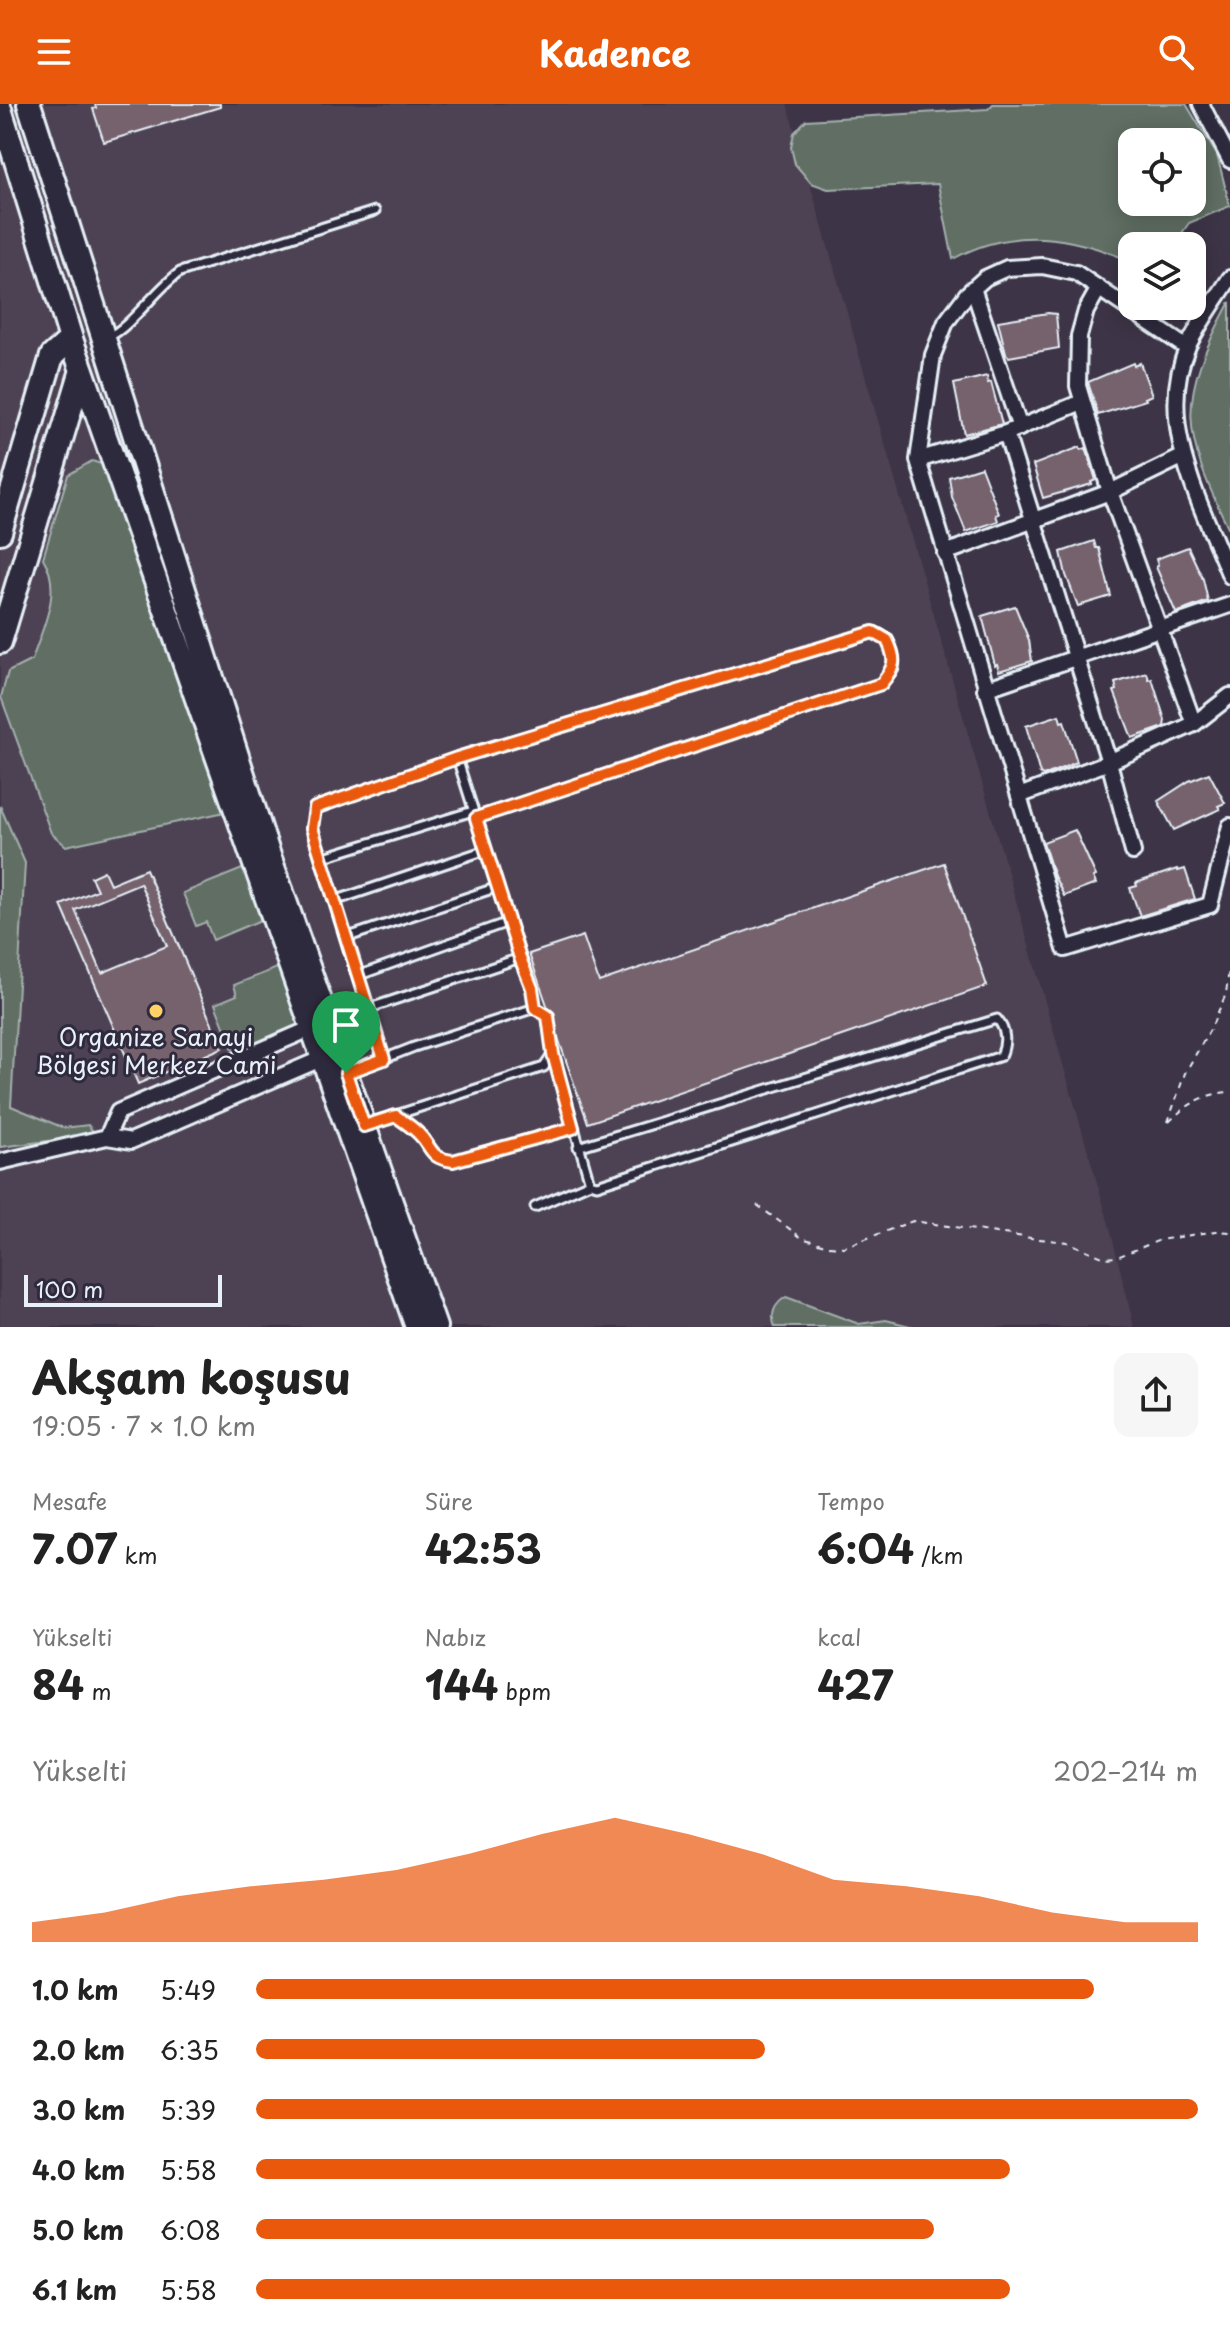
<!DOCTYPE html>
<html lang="tr">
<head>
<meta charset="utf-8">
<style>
	body { margin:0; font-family:"Playpen Sans",sans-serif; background:#f6f6f6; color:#222; height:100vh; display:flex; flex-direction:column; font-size:30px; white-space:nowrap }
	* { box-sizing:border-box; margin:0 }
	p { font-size:26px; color:#767676 }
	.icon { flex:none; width:44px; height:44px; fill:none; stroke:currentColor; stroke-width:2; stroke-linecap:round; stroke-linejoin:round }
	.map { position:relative; height:1223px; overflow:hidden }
	.side { display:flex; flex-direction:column; background:#fff; flex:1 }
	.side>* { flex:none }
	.controls { position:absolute; left:1118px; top:24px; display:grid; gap:16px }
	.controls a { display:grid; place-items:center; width:88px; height:88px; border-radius:16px; background:#fff; box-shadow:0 4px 20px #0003; font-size:40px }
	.scale { position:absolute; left:24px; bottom:20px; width:198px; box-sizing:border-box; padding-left:8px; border:4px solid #e8f1f8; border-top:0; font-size:22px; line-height:28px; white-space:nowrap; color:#e8f1f8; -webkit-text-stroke:6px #2f2a3d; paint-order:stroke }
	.pin { position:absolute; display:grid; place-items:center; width:68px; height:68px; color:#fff; margin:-82px -34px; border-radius:50% 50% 50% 0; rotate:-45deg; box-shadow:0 0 8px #0007 }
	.pin .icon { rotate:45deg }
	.round { display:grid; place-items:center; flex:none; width:84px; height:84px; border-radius:16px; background:#f6f6f6 }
	.overview { display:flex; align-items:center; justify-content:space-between; height:136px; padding:0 32px }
	h1 { font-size:44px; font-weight:700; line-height:60px }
	.figures { display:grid; grid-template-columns:repeat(3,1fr); gap:12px; height:136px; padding:8px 32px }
	.figures div { display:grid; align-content:center }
	.figures b { font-size:40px; font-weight:700 }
	.figures small { font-size:22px; font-weight:400 }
	.figures p { font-size:22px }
	.chart { height:224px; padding:16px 32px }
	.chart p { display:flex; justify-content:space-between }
	.chart svg { width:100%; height:144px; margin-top:8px; fill:#ea580c; opacity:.7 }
	ul { padding:0 32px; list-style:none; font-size:26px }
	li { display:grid; grid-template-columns:128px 96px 1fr; align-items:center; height:60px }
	li i { height:20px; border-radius:10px; background:#ea580c }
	header { display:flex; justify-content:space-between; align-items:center; height:104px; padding:0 32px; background:#ea580c; color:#fff; font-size:36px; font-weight:700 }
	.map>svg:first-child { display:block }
	.built { fill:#4e4252 }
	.green { fill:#606e64; stroke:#a4b0ae; stroke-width:2; fill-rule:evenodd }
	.building { fill:#76626d; stroke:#e8f1f8; stroke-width:2; fill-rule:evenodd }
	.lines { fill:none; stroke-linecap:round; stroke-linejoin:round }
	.lane-casing { stroke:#e8f1f8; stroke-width:13 }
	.street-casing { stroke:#e8f1f8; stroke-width:20 }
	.secondary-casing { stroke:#e8f1f8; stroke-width:28 }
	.path { stroke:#e8f1f8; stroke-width:2; stroke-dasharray:6 6; stroke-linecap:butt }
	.lane { stroke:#2f2a3d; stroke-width:7 }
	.street { stroke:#2f2a3d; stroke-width:14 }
	.secondary { stroke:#2f2a3d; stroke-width:22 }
	.route-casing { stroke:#fff; stroke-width:16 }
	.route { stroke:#ea580c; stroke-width:10 }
	.poi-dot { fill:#ffd166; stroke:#2f2a3d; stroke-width:3 }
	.labels { text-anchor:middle; stroke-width:6; stroke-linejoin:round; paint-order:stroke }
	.poi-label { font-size:24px; fill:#e8f1f8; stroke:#2f2a3d }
</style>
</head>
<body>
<header><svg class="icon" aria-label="menu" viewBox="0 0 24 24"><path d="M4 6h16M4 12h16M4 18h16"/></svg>Kadence<svg class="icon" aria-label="search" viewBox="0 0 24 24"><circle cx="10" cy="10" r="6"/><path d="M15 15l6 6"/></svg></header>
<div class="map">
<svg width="1230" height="1223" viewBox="0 0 1230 1223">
	<rect width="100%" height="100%" fill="#3d3547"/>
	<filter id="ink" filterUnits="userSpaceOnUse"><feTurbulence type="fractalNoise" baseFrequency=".0125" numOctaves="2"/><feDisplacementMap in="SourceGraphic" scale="16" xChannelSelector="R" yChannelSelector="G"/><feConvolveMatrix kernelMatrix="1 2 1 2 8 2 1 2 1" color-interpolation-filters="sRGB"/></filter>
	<g filter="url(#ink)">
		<path class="built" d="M0,0H787L1110,1124L1134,1223H0Z"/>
		<path class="green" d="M993,0H1186L1217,51L1230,102L1189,119L1173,142H1132V158C1072,131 1012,122 953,155L938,80L828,85L811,79L795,60L791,43L794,29L806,16L988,5ZM1132,38H1192V98H1132Z
			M1230,198V427C1181,328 1176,296 1230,198Z
			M92,357L104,361L225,708L66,742L51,729L1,593L8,568L32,556C43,522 63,487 43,454L68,371Z
			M0,702L25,759L11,1002L64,1024L88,1021L93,1027L87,1032L0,1043Z
			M247,763L268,813L213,836L206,818L196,822L183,789Z
			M282,862L304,920L234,948L215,900L237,891L234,881Z
			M786,1193L859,1220L886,1216L914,1223H775C770,1211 774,1200 786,1193Z"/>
		<path class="building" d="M95,0H220V3L104,38L93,5L96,4Z
			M1048,209L1056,210L1059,244L1009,253L1006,250L998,217Z
			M1133,259L1134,262L1140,259L1152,291L1145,294L1146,296L1098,311L1088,278Z
			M987,272L988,279L991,278L1002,320L964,330L954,280Z
			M1080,343L1081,346L1086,344L1096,376L1091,378L1092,380L1043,394L1033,361Z
			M981,363L999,410L996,411L998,417L966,428L952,393L949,373Z
			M1094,437L1096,444H1099L1111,492L1078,502L1066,471L1061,448Z
			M1188,443L1203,475L1208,497L1176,509L1156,463L1158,462L1156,455Z
			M1015,502L1029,536L1032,557L999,567L997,560L995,561L982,512Z
			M1147,569L1149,576L1152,575L1165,616L1164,623L1132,634L1114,587L1117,586L1115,579Z
			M1059,611L1061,618L1064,617L1077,658L1043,672L1040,670L1026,622Z
			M1209,669L1225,699L1218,702L1220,705L1174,726L1158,697L1189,677Z
			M1075,726L1096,772L1093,773L1096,780L1064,792L1054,772L1043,738Z
			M944,759L987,882L588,1019L557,931L554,910L548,904L529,850L583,832L599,878Z
			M146,765L222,944L138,980L61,801L97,786L91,773L104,767L110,780ZM140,779L167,842L102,869L75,806Z
			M1177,765L1178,767L1185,765L1195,795L1140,812L1130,784L1137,782L1136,779Z"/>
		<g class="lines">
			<g class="lane-casing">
				<path id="lane" d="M108,233C130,224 156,185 180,168L375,107
					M457,654L520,854L532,884L535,904
					M476,714L881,580L894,565C896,549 890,531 873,528L457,654L315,704L312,724L365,900L373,903L520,854
					M321,754L473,707
					M334,797L486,746
					M345,834L498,783
					M357,872L508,818
					M365,900L384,955
					M553,950L590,1079L597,1081L992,955L1001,952C1007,939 1006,925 997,915L578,1043
					M348,969L414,943L535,904L548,912L553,950L544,963L365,1021
					M396,1012C403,1017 411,1022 418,1029C433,1043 428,1054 453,1057L573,1024
					M535,1103L590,1079"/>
			</g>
			<g class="street-casing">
				<path id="street" d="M1201,0L1230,56
					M1230,174C1216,196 1199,219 1188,242C1154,318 1202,402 1230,472
					M973,184L1020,324
					M1099,184L1086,207L1079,232L1078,282L1110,388L1194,620
					M1187,244L1076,169L1042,162L1007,164L985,174L967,190L946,218L933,251L918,356L1065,845L1210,801L1230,722
					M1006,329L1109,658L1133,748
					M918,356L1006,329L1082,298
					M945,449L1110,388L1182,353
					M985,585L1230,501
					M1019,692L1109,658L1194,620L1230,592
					M107,1033L118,1008L312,924
					M0,1058L107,1033L131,1037L323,954"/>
			</g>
			<g class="secondary-casing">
				<path id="secondary" d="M29,0L268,749L435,1223
					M0,5L71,235L417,1223
					M0,428L52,252L71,235
					M0,538L82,266"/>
			</g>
			<path class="path" d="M1168,1018L1185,969L1211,924L1226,890L1230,857
				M1169,1018C1186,1001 1205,989 1230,988
				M757,1101L802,1134L828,1142L844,1143L913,1117L1031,1134L1067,1138L1105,1154L1117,1153L1160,1136L1216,1127L1230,1128"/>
			<use href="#lane" class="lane"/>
			<use href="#street" class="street"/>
			<use href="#secondary" class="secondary"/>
		</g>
	</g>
	<g class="lines" filter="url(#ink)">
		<g class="route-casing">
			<path id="route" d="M873,528L887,536C897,556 895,563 881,580L476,714L520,854L532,884L535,904L548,912L553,950L573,1024L453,1057C428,1054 433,1043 418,1029C411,1022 403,1017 396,1012L364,1022L346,969L384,955L312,724L315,704L457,654Z"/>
		</g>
		<use href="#route" class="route"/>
	</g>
	<circle class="poi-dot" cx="156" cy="907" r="8"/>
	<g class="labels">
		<g class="poi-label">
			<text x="156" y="942">Organize Sanayi<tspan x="156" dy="28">Bölgesi Merkez Cami</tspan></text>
		</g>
	</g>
</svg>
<div class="controls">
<a><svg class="icon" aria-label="locate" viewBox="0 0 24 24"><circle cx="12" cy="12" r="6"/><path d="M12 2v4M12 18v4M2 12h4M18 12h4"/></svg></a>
<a><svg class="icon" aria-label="layers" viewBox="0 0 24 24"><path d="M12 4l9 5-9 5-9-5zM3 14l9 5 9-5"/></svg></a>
</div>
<div class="scale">100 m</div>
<div class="pin" style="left:346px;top:969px;background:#1e9e55"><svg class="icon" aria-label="arrive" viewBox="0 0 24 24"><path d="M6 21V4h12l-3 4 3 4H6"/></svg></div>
</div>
<section class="side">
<div class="overview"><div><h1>Akşam koşusu</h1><p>19:05 · 7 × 1.0 km</p></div><a class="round"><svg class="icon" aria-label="share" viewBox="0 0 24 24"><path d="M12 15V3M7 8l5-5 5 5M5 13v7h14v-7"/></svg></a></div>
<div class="figures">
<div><p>Mesafe</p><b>7.07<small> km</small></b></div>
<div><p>Süre</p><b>42:53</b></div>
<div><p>Tempo</p><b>6:04<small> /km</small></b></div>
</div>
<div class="figures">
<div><p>Yükselti</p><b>84<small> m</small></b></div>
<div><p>Nabız</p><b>144<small> bpm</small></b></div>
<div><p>kcal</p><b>427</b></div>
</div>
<div class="chart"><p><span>Yükselti</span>202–214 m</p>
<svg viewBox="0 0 160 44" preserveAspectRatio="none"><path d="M0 44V38L10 35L20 30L30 27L40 25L50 22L60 17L70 11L80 6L90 11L100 17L110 25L120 27L130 30L140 35L150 38L160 38V44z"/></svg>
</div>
<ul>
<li><b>1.0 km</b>5:49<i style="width:89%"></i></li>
<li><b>2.0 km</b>6:35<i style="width:54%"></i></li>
<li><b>3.0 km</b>5:39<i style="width:100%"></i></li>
<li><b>4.0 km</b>5:58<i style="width:80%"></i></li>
<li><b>5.0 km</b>6:08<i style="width:72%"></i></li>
<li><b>6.1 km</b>5:58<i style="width:80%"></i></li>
</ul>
</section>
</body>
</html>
